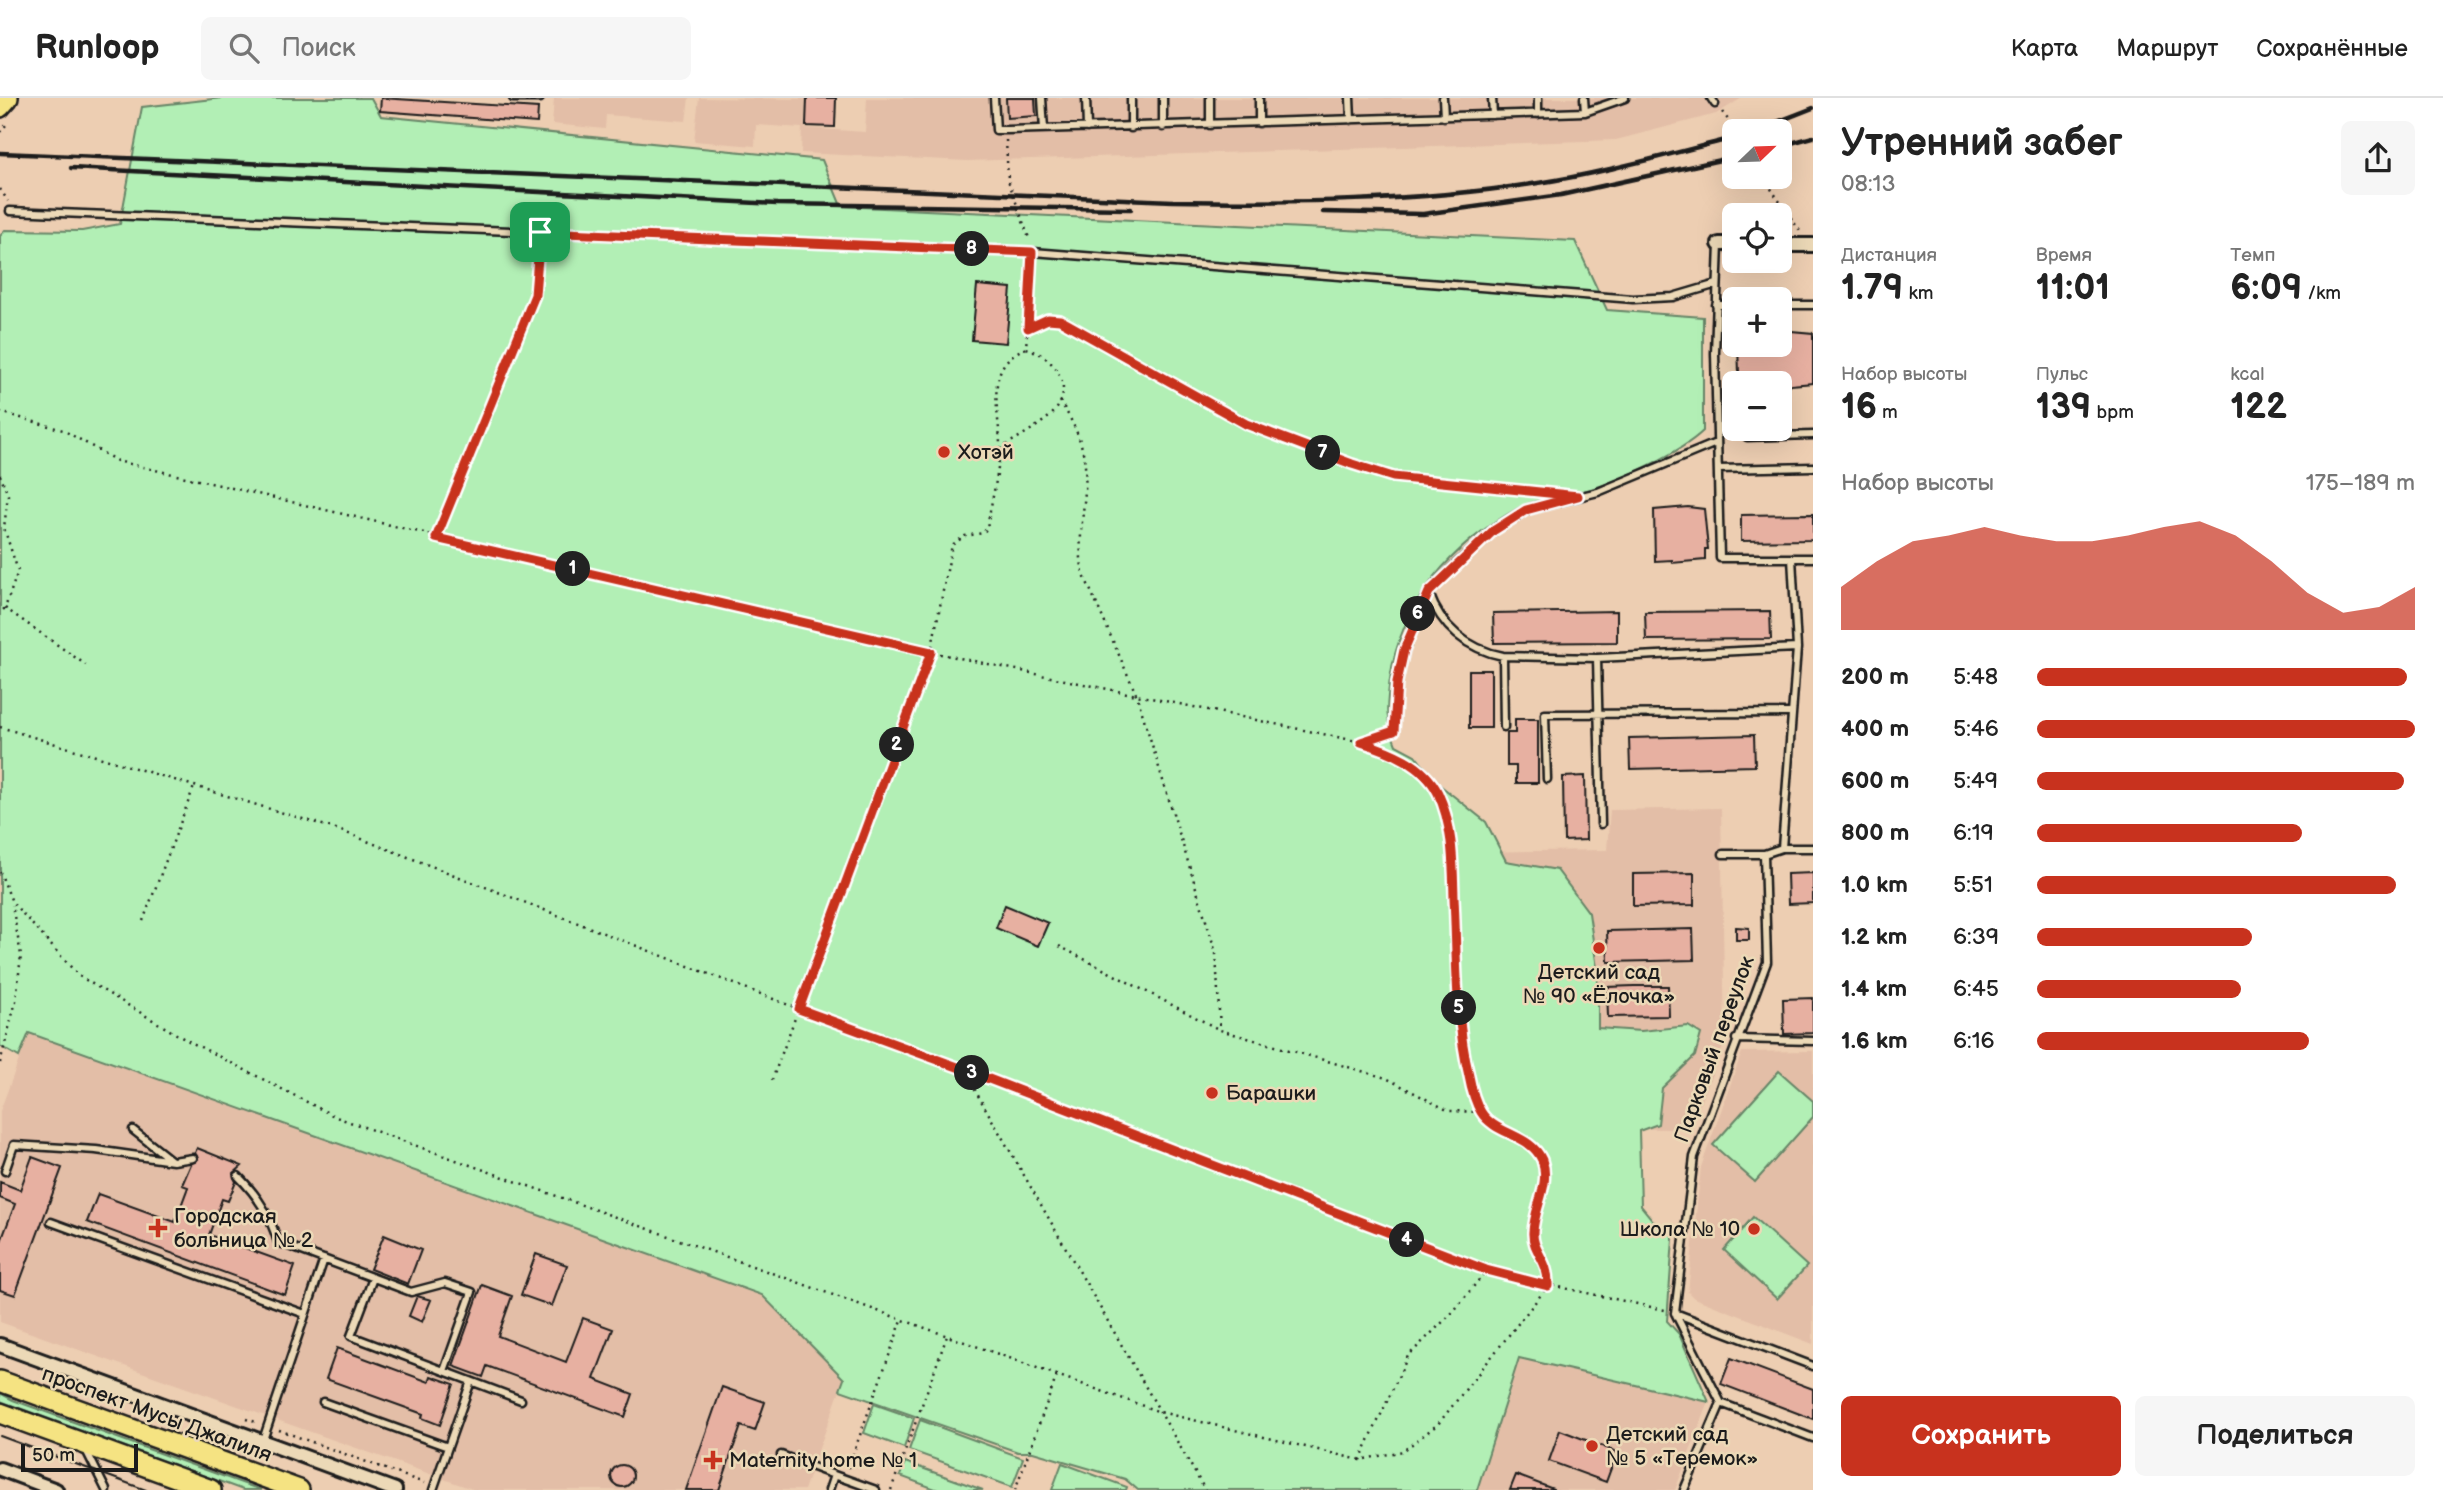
<!DOCTYPE html>
<html lang="ru">
<head>
<meta charset="utf-8">
<style>
	body { margin:0; font-family:"Balsamiq Sans",sans-serif; background:#f6f6f6; color:#222; height:100vh; display:flex; flex-direction:column; font-size:26px; white-space:nowrap }
	* { box-sizing:border-box; margin:0 }
	p { font-size:23px; color:#767676 }
	.icon { flex:none; width:38px; height:38px; fill:none; stroke:currentColor; stroke-width:2; stroke-linecap:round; stroke-linejoin:round }
	.map { position:relative; flex:1; overflow:hidden }
	.drawer { display:flex; flex-direction:column; background:#fff; width:630px }
	.drawer>* { flex:none }
	.needle { width:46px; rotate:67deg }
	.controls { position:absolute; left:1722px; top:21px; display:grid; gap:14px }
	.controls a { display:grid; place-items:center; width:70px; height:70px; border-radius:10px; background:#fff; box-shadow:0 7px 28px #0002; font-size:35px }
	.scale { position:absolute; left:21px; bottom:18px; width:117px; box-sizing:border-box; padding-left:7px; border:4px solid #1c1c1c; border-top:0; font-size:19px; line-height:24px; white-space:nowrap; color:#1c1c1c; -webkit-text-stroke:5px #ecd9b7; paint-order:stroke }
	.pin { position:absolute; display:grid; place-items:center; width:60px; height:60px; color:#fff; margin:-30px; border-radius:14px; box-shadow:0 4px 10px #0006 }
	.km { position:absolute; width:35px; height:35px; margin:-18px; border-radius:50%; background:#222; color:#fff; font-size:19px; line-height:35px; text-align:center }
	.round { display:grid; place-items:center; flex:none; width:74px; height:74px; border-radius:10px; background:#f6f6f6 }
	.overview { display:flex; align-items:center; justify-content:space-between; height:119px; padding:0 28px }
	h1 { font-size:38px; font-weight:600; line-height:52px }
	.metrics { display:grid; grid-template-columns:repeat(3,1fr); gap:10px; height:119px; padding:7px 28px }
	.metrics div { display:grid; align-content:center }
	.metrics b { font-size:35px; font-weight:600 }
	.metrics small { font-size:19px; font-weight:400 }
	.metrics p { font-size:19px }
	.chart { height:196px; padding:14px 28px }
	.chart p { display:flex; justify-content:space-between }
	.chart svg { width:100%; height:126px; margin-top:7px; fill:#c8321e; opacity:.7 }
	.action { display:flex; gap:14px; margin-top:auto; padding:14px 28px }
	.action a { flex:1; height:80px; border-radius:10px; background:#c8321e; color:#fff; font-size:28px; font-weight:600; line-height:80px; text-align:center }
	.action a+a { background:#f6f6f6; color:#222 }
	ul { padding:0 28px; list-style:none; font-size:23px }
	li { display:grid; grid-template-columns:112px 84px 1fr; align-items:center; height:52px }
	li i { height:18px; border-radius:9px; background:#c8321e }
	header { display:flex; align-items:center; gap:42px; box-sizing:border-box; height:98px; padding:0 35px; background:#fff; border-bottom:2px solid #e0e0e0 }
	header strong { font-size:33px }
	nav { display:flex; gap:38px; margin-inline-start:auto; font-size:24px }
	.search { width:490px; height:63px; background:#f6f6f6; display:flex; align-items:center; gap:18px; box-sizing:border-box; padding:0 24px; border-radius:10px; color:#767676; font-size:26px }
	main { display:flex; flex:1; min-height:0 }
	.map>svg:first-child { display:block }
	.built { fill:#e3bea7 }
	.green { fill:#b2efb5; stroke:#678668; stroke-width:2 }
	.building { fill:#e7b0a1; stroke:#1c1c1c; stroke-width:2 }
	.lines { fill:none; stroke-linecap:round; stroke-linejoin:round }
	.lane-casing { stroke:#1c1c1c; stroke-width:11 }
	.street-casing { stroke:#1c1c1c; stroke-width:18 }
	.primary-casing { stroke:#1c1c1c; stroke-width:24 }
	.path { stroke:#1c1c1c; stroke-width:2.5; stroke-dasharray:2 5; stroke-linecap:butt }
	.lane { stroke:#ecd9b7; stroke-width:6 }
	.street { stroke:#ecd9b7; stroke-width:12 }
	.primary { stroke:#f5e382; stroke-width:19 }
	.tram { stroke:#1c1c1c; stroke-width:2 }
	.rail { stroke:#1c1c1c; stroke-width:4.5 }
	.route-casing { stroke:#fff; stroke-width:14 }
	.route { stroke:#c8321e; stroke-width:9 }
	.poi-dot { fill:#c8321e; stroke:#ecd9b7; stroke-width:2.5 }
	.labels { text-anchor:middle; stroke-width:5; stroke-linejoin:round; paint-order:stroke }
	.poi-label { font-size:21px; fill:#1c1c1c; stroke:#ecd9b7; text-anchor:start }
	.street-label { font-size:21px; fill:#1c1c1c; stroke:#ecd9b7 }
</style>
</head>
<body>
<header>
<strong>Runloop</strong>
<div class="search"><svg class="icon" aria-label="search" viewBox="0 0 24 24"><circle cx="10" cy="10" r="6"/><path d="M15 15l6 6"/></svg>Поиск</div>
<nav><a>Карта</a><a>Маршрут</a><a>Сохранённые</a></nav>
</header>
<main>
<div class="map">
<svg width="1813" height="1392" viewBox="0 0 1813 1392">
	<rect width="100%" height="100%" fill="#edceb2"/>
	<filter id="ink" filterUnits="userSpaceOnUse"><feTurbulence type="fractalNoise" baseFrequency=".0143" numOctaves="2"/><feDisplacementMap in="SourceGraphic" scale="14" xChannelSelector="R" yChannelSelector="G"/><feConvolveMatrix kernelMatrix="1 2 1 2 8 2 1 2 1" color-interpolation-filters="sRGB"/></filter>
	<g filter="url(#ink)">
		<path class="built" d="M554,0H689L686,23L606,17L605,31L552,26Z
			M699,0L806,1L805,30L865,34L867,0H1742L1716,16L1616,42L968,63L801,55L802,30L756,27L755,48L694,43Z
			M1721,710L1725,944L1690,1031L1510,1030L1474,754L1607,752L1610,712Z
			M29,935L762,1197L844,1281L804,1392H475L0,1224V1013Z
			M1813,953V1246L1694,1200L1688,1194L1701,1069L1742,954Z
			M1519,1259L1709,1304L1675,1392H1477Z"/>
		<path class="green" d="M222,0H371L381,18L822,62L841,108L1575,143L1607,212L1703,219V333C1680,355 1622,382 1591,391C1568,397 1539,399 1519,410C1452,446 1401,504 1390,581C1386,610 1385,620 1396,647L1415,657L1436,684L1486,724L1506,763L1557,772L1589,815L1598,877V930L1641,933L1688,928L1701,936L1695,958L1662,990L1658,1026L1639,1033L1641,1108L1654,1124L1669,1130L1673,1141L1667,1223L1679,1236L1709,1304L1519,1260L1477,1392H1138L1125,1381L1033,1354H1018L840,1292L844,1281L762,1197L29,935L19,959L0,948V138L5,132L82,133L120,126L142,9Z
			M1779,973L1813,1003V1019L1755,1084L1713,1047Z
			M1753,1119L1807,1168L1777,1201L1724,1152Z
			M0,1295L13,1302L261,1392H243L0,1303Z
			M874,1306L914,1320L904,1350L864,1335Z
			M920,1322L1023,1360L1012,1389L909,1352Z
			M905,1364L983,1392H938L900,1378Z
			M1062,1365L1127,1389L1126,1392H1052Z"/>
		<path class="building" d="M381,0L538,10L537,25L380,13Z
			M807,0H836L835,29L806,28Z
			M1006,0H1035L1036,18L1007,20Z
			M977,187L1011,190L1006,245L972,242Z
			M1780,232L1813,235V285L1780,288V285H1742V275H1739L1738,247H1780Z
			M1688,409L1704,411L1708,451H1705V462L1672,465V462L1655,463L1654,412Z
			M1813,416V442L1741,443V417Z
			M1617,513V544L1494,545L1493,515Z
			M1770,513L1771,541L1646,542L1645,514Z
			M1469,572H1491V630H1469Z
			M1515,621H1538V685H1516V668H1507V635H1515Z
			M1754,637L1755,668L1630,671L1629,640Z
			M1585,678L1586,742L1564,743L1563,679Z
			M1694,775V807L1633,808V776Z
			M1813,775V805L1788,806L1787,776Z
			M1005,807L1048,825L1038,848L996,830Z
			M1736,829L1749,830V842H1736Z
			M1693,831L1694,862L1608,864L1607,833Z
			M1634,888H1668L1669,918L1608,919L1607,889Z
			M1813,900V935L1784,936L1783,901Z
			M197,1050L242,1068L233,1076L236,1084L228,1103L222,1101L209,1137L295,1168L285,1197L87,1124L98,1096L175,1124L188,1089L182,1087L191,1066L198,1061L195,1055Z
			M32,1059L62,1070L15,1197L0,1192V1146L15,1106L0,1100V1084L20,1092Z
			M384,1137L421,1152L408,1186L370,1171Z
			M536,1156L567,1167L552,1208L521,1197Z
			M482,1187L512,1198L498,1238L566,1264L583,1220L613,1231L594,1281L633,1296L625,1319L487,1268L483,1279L453,1268Z
			M417,1198L431,1202L422,1224L409,1218Z
			M337,1250L429,1284L431,1278L454,1286L440,1327L422,1320L423,1316L326,1281Z
			M1731,1260L1813,1291V1321L1721,1286Z
			M722,1289L765,1304L755,1333L741,1328L719,1392H686Z
			M1560,1332L1617,1354L1606,1384L1549,1363Z
			M611 1378a11 11 0 1 1 22 0a11 11 0 1 1-22 0Z
			M1516,1377L1553,1391V1392H1510Z"/>
		<g class="lines">
			<g class="lane-casing">
				<path id="lane" d="M513,0H540
					M994,0L996,32H1007L1585,14L1625,0
					M1042,0L1044,31
					M1086,0L1087,30
					M1131,0V30
					M1163,0V29
					M1350,0L1351,22
					M1443,0L1444,19
					M1492,0L1493,17
					M1538,0V16
					M1584,0L1585,14
					M1711,0L1715,6
					M1259,25V0
					M1210,27V0
					M10,113L1033,154L1633,201L1673,199L1717,186
					M1719,146L1715,255L1720,460H1813
					M1716,207H1734
					M1780,207H1813
					M1747,339L1813,337
					M1718,371L1813,369
					M1429,495C1441,529 1467,551 1503,558L1597,560L1797,550
					M1503,558L1504,629
					M1597,560L1601,726
					M1394,633L1397,584L1404,553L1418,516L1429,494L1457,465L1493,433L1526,412L1598,394L1716,345
					M1547,681L1545,616L1792,615
					M1782,750H1813
					M1723,756H1764
					M1736,941L1813,943
					M133,1032L171,1062
					M5,1073L14,1047L96,1052L173,1063L193,1060
					M238,1078C258,1098 269,1116 278,1144L411,1194L445,1185L472,1194L444,1273
					M51,1124L305,1216
					M373,1180L351,1238L521,1302
					M1675,1215L1694,1059L1767,864L1764,756L1782,750L1797,550L1792,460
					M1675,1215L1721,1305L1684,1392
					M1675,1215L1813,1268
					M323,1304L448,1349
					M1721,1305L1813,1340
					M263,1342L324,1161
					M85,1350L106,1392
					M781,1357L834,1377
					M433,1392L471,1283
					M829,1392L834,1377L876,1392"/>
			</g>
			<g class="street-casing">
				<path id="street" d="M1719,146H1734
					M1780,147H1813
					M0,1247L395,1392
					M0,1371L56,1392"/>
			</g>
			<g class="primary-casing">
				<path id="primary" d="M0,9L8,0
					M0,1283L299,1392
					M0,1315L211,1392"/>
			</g>
			<path class="path" d="M1722,14L1737,33
				M0,34L7,26
				M1006,42L1008,82L1030,143
				M1763,79L1800,133
				M0,91L8,103
				M1028,230L1048,221L1060,222L1246,326L1352,366L1393,378L1545,395
				M1060,303C1071,321 1080,337 1084,359C1090,397 1075,436 1083,475L1137,598L1216,855L1220,932
				M0,314L63,332L117,363L931,554L1361,644C1390,653 1424,666 1438,696C1453,727 1453,765 1454,799C1457,859 1455,921 1469,979C1471,989 1475,1004 1481,1014C1495,1037 1531,1036 1542,1062C1551,1086 1534,1109 1533,1134C1532,1154 1549,1161 1548,1188L1438,1326L1403,1353L1360,1362L1160,1314L336,1019L183,940L79,878L12,804L0,774
				M1000,351C1016,340 1037,330 1051,317C1078,292 1055,258 1026,250
				M0,377L8,397L4,430L18,473L5,510L0,515
				M436,440L535,197L539,144
				M5,510L86,567
				M0,629L336,731L799,911L963,971L1486,1173L1665,1212
				M1364,643L1384,636
				M143,823L195,686
				M1059,848L1220,932L1386,980L1449,1013L1481,1014
				M0,965L16,903L21,857L12,807
				M964,973L1205,1392
				M772,982L931,554L952,447L965,438L983,435L987,430C991,404 999,376 1000,349C1000,312 982,267 1026,250L1032,163
				M246,1321L259,1325
				M279,1332L424,1385
				M1360,1362L1408,1258L1453,1214L1486,1173
				M848,1370L902,1222
				M891,1392L947,1238
				M1015,1392L1057,1277"/>
			<use href="#lane" class="lane"/>
			<use href="#street" class="street"/>
			<use href="#primary" class="primary"/>
			<path class="tram" d="M0,1338L146,1392"/>
			<path class="rail" d="M1754,33L1813,10
				M1780,48L1813,39
				M0,55L1173,103C1295,105 1416,104 1538,85C1604,75 1669,56 1734,40
				M71,70L777,106L1131,111
				M1323,114L1423,116L1561,97L1734,59"/>
		</g>
	</g>
	<g class="lines" filter="url(#ink)">
		<g class="route-casing">
			<path id="route" d="M540,134L1032,154L1028,230L1048,221L1060,222L1246,326L1352,366L1393,379L1578,398L1526,412L1493,433L1429,494L1404,552L1397,584L1394,633L1361,644C1390,653 1424,666 1438,695C1453,727 1453,765 1454,799C1457,859 1455,920 1469,978C1471,989 1475,1004 1481,1014C1495,1037 1531,1036 1542,1062C1551,1086 1534,1109 1533,1134C1532,1154 1549,1161 1548,1188L1486,1172L963,971L799,911L931,554L436,440L535,197Z"/>
		</g>
		<use href="#route" class="route"/>
	</g>
	<g class="poi-dot">
		<circle cx="944" cy="354" r="7"/>
		<circle cx="1599" cy="850" r="7"/>
		<circle cx="1212" cy="995" r="7"/>
		<path d="M154.5 1119.5h7v7h7v7h-7v7h-7v-7h-7v-7h7z"/>
		<circle cx="1754" cy="1131" r="7"/>
		<circle cx="1592" cy="1348" r="7"/>
		<path d="M709.5 1351.5h7v7h7v7h-7v7h-7v-7h-7v-7h7z"/>
	</g>
	<g class="labels">
		<g class="poi-label">
			<text x="958" y="361">Хотэй</text>
			<text x="1599" y="881" text-anchor="middle">Детский сад<tspan x="1599" dy="24">№ 90 «Ёлочка»</tspan></text>
			<text x="1226" y="1002">Барашки</text>
			<text x="174" y="1125">Городская<tspan x="174" dy="24">больница № 2</tspan></text>
			<text x="1740" y="1138" text-anchor="end">Школа № 10</text>
			<text x="1606" y="1343">Детский сад<tspan x="1606" dy="24">№ 5 «Теремок»</tspan></text>
			<text x="729" y="1369">Maternity home № 1</text>
		</g>
		<g class="street-label">
			<text transform="translate(1714 951) rotate(-70)" y="7">Парковый переулок</text>
			<text transform="translate(157 1316) rotate(20)" y="7">проспект Мусы Джалиля</text>
		</g>
	</g>
</svg>
<div class="controls">
<a><svg class="needle" viewBox="-14 -14 28 28"><path d="M0-13l5 13h-10z" fill="#e53935"/><path d="M0 13l5-13h-10z" fill="#767676"/></svg></a>
<a><svg class="icon" aria-label="locate" viewBox="0 0 24 24"><circle cx="12" cy="12" r="6"/><path d="M12 2v4M12 18v4M2 12h4M18 12h4"/></svg></a>
<a>+</a>
<a>−</a>
</div>
<div class="scale">50 m</div>
<div class="pin" style="left:540px;top:134px;background:#1e9e55"><svg class="icon" aria-label="arrive" viewBox="0 0 24 24"><path d="M6 21V4h12l-3 4 3 4H6"/></svg></div>
<b class="km" style="left:573px;top:471px">1</b>
<b class="km" style="left:897px;top:647px">2</b>
<b class="km" style="left:972px;top:975px">3</b>
<b class="km" style="left:1407px;top:1142px">4</b>
<b class="km" style="left:1459px;top:910px">5</b>
<b class="km" style="left:1418px;top:516px">6</b>
<b class="km" style="left:1323px;top:355px">7</b>
<b class="km" style="left:972px;top:151px">8</b>
</div>
<section class="drawer">
<div class="overview"><div><h1>Утренний забег</h1><p>08:13</p></div><a class="round"><svg class="icon" aria-label="share" viewBox="0 0 24 24"><path d="M12 15V3M7 8l5-5 5 5M5 13v7h14v-7"/></svg></a></div>
<div class="metrics">
<div><p>Дистанция</p><b>1.79<small> km</small></b></div>
<div><p>Время</p><b>11:01</b></div>
<div><p>Темп</p><b>6:09<small> /km</small></b></div>
</div>
<div class="metrics">
<div><p>Набор высоты</p><b>16<small> m</small></b></div>
<div><p>Пульс</p><b>139<small> bpm</small></b></div>
<div><p>kcal</p><b>122</b></div>
</div>
<div class="chart"><p><span>Набор высоты</span>175–189 m</p>
<svg viewBox="0 0 160 44" preserveAspectRatio="none"><path d="M0 44V29L10 20L20 13L30 11L40 8L50 11L60 13L70 13L80 11L90 8L100 6L110 11L120 20L130 31L140 38L150 36L160 29V44z"/></svg>
</div>
<ul>
<li><b>200 m</b>5:48<i style="width:98%"></i></li>
<li><b>400 m</b>5:46<i style="width:100%"></i></li>
<li><b>600 m</b>5:49<i style="width:97%"></i></li>
<li><b>800 m</b>6:19<i style="width:70%"></i></li>
<li><b>1.0 km</b>5:51<i style="width:95%"></i></li>
<li><b>1.2 km</b>6:39<i style="width:57%"></i></li>
<li><b>1.4 km</b>6:45<i style="width:54%"></i></li>
<li><b>1.6 km</b>6:16<i style="width:72%"></i></li>
</ul>
<div class="action"><a>Сохранить</a><a>Поделиться</a></div>
</section>
</main>
</body>
</html>
